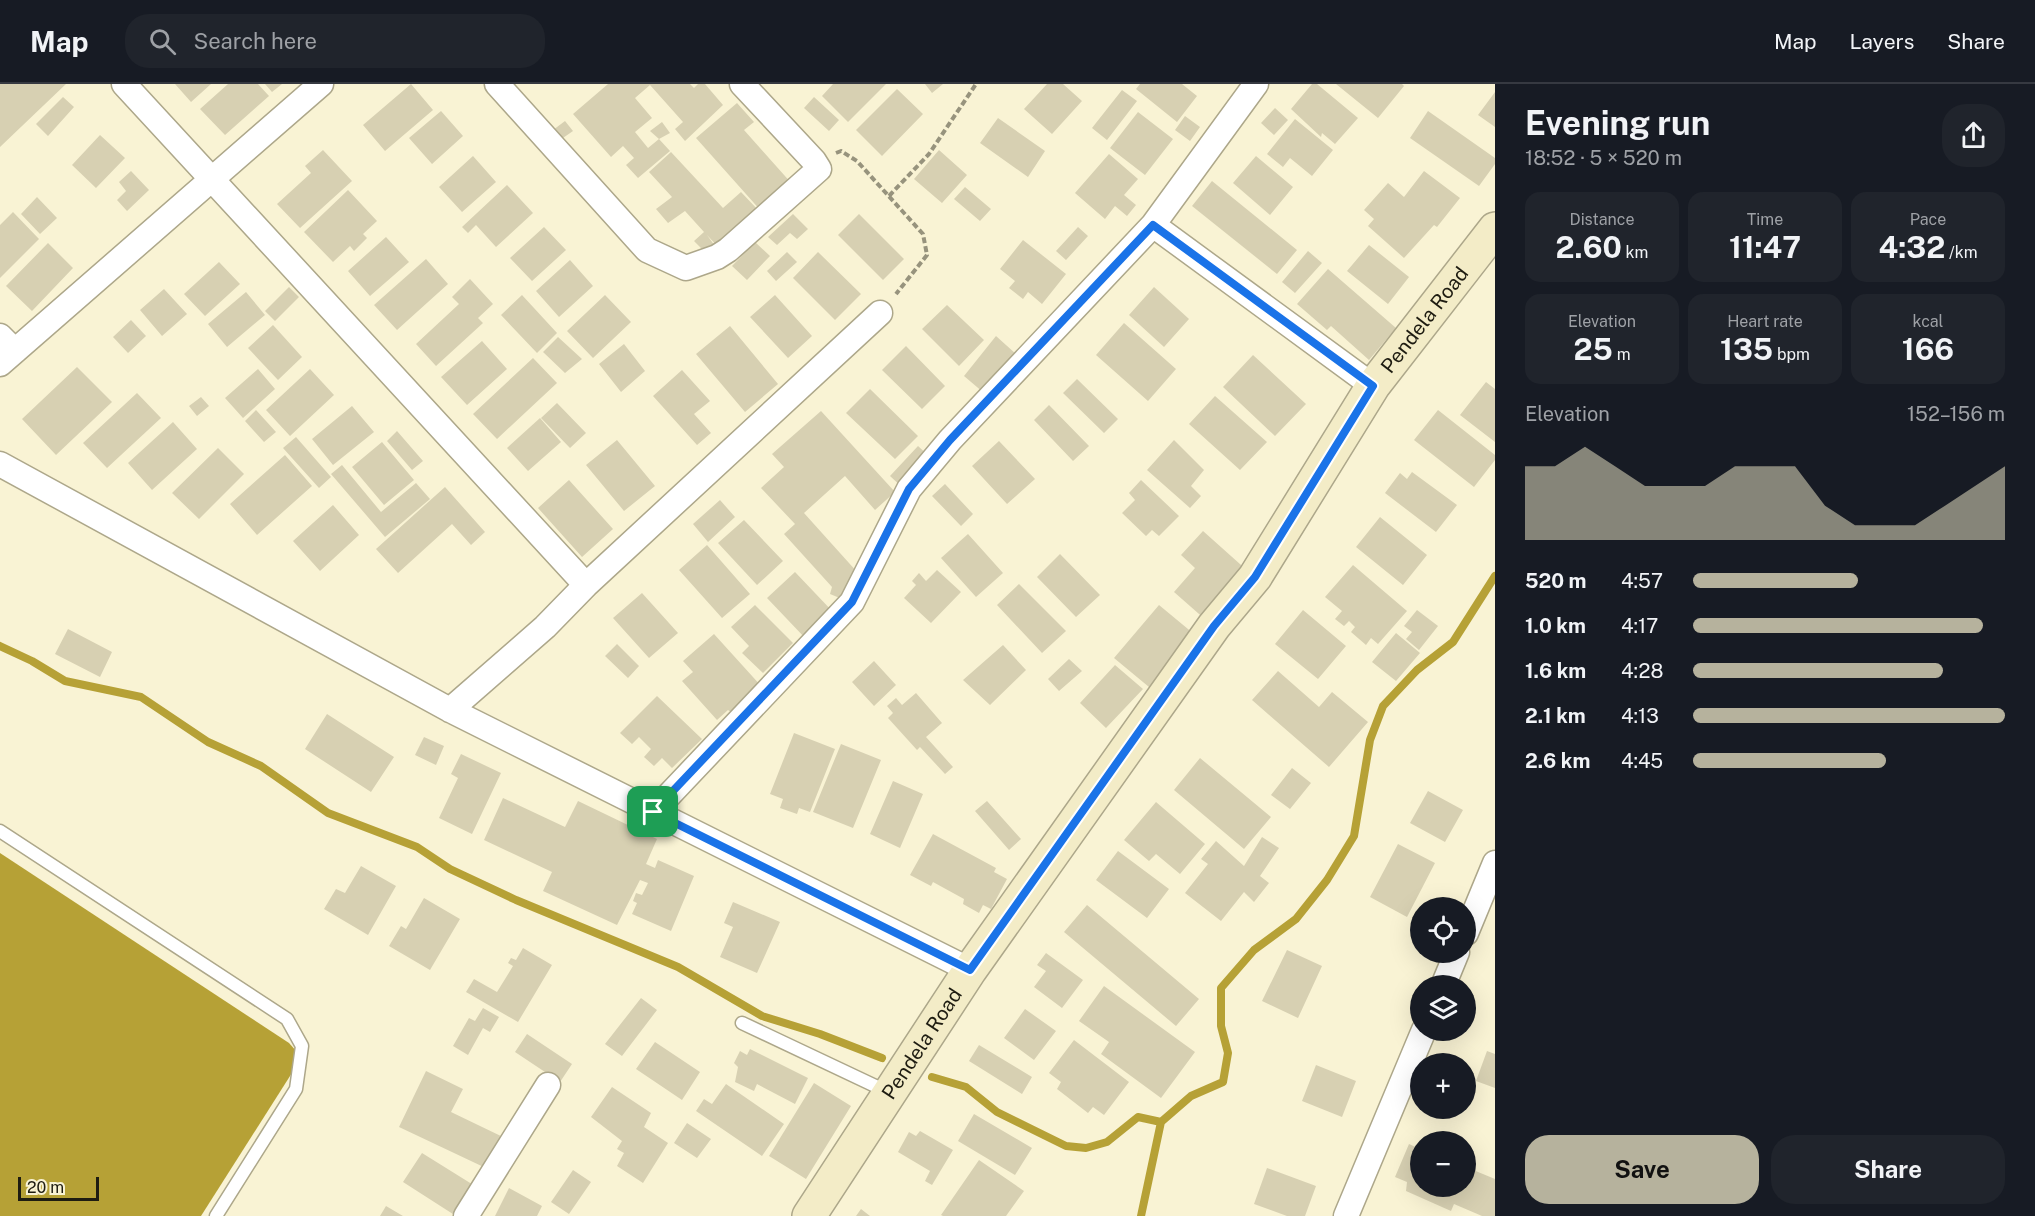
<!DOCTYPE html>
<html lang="en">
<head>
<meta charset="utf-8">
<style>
	body { margin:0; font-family:"Public Sans",sans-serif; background:#20242c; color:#f1f3f6; height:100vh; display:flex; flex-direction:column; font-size:22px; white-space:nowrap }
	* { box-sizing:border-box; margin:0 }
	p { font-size:20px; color:#9ea1a6 }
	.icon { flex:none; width:33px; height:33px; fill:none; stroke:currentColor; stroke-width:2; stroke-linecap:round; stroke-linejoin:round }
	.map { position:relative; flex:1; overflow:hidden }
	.side { display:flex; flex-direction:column; background:#171b24; width:540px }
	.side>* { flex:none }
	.controls { position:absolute; left:1410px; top:813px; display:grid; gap:12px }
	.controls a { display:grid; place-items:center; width:66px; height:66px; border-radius:50%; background:#171b24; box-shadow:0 6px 24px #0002; font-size:30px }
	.scale { position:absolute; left:18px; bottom:15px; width:81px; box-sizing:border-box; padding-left:6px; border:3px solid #1e1c11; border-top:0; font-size:16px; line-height:21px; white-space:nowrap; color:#1e1c11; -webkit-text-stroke:4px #f9f3d4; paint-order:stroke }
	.pin { position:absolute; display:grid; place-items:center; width:51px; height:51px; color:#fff; margin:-26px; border-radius:12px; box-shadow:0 3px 9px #0006 }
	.round { display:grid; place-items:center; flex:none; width:63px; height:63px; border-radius:24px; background:#20242c }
	.headline { display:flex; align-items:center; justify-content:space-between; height:102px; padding:0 30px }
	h1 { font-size:33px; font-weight:700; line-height:45px }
	.figures { display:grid; grid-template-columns:repeat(3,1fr); gap:9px; height:102px; padding:6px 30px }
	.figures div { display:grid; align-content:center; border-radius:15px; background:#20242c; text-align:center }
	.figures b { font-size:30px; font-weight:700 }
	.figures small { font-size:16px; font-weight:400 }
	.figures p { font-size:16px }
	.chart { height:168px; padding:12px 30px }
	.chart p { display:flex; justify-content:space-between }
	.chart svg { width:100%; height:108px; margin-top:6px; fill:#b6b29d; opacity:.7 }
	.action { display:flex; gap:12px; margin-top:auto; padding:12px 30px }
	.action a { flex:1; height:69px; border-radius:24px; background:#b6b29d; color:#111; font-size:24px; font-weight:700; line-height:69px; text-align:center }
	.action a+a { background:#20242c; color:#f1f3f6 }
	ul { padding:0 30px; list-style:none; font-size:20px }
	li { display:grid; grid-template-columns:96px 72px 1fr; align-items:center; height:45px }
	li i { height:15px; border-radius:8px; background:#b6b29d }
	header { display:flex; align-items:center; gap:36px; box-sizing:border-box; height:84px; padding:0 30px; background:#171b24; border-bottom:2px solid #363941 }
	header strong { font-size:28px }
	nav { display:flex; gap:33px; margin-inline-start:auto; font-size:21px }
	.search { width:420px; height:54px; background:#20242c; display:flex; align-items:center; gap:15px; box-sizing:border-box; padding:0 21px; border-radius:24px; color:#9ea1a6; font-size:22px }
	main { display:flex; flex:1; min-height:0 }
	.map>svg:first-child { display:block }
	.water { fill:#b6a136 }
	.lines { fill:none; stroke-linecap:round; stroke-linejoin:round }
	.stream { stroke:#b6a136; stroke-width:8 }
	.building { fill:#d7d0b2 }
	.lane-casing { stroke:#ada78a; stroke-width:15 }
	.street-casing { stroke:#ada78a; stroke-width:27 }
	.secondary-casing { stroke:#ada78a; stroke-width:36 }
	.path { stroke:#97937d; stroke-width:4; stroke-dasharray:6 3; stroke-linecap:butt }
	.lane { stroke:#fff; stroke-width:12 }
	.street { stroke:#fff; stroke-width:24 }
	.secondary { stroke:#f3ecc7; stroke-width:33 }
	.route-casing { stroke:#fff; stroke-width:12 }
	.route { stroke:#1a73e8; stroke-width:8 }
	.labels { text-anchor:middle; stroke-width:5; stroke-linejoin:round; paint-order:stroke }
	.street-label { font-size:20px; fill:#1e1c11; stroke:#f9f3d4 }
</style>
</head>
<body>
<header>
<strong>Map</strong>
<div class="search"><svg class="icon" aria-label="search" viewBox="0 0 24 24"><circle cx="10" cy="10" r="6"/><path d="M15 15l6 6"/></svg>Search here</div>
<nav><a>Map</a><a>Layers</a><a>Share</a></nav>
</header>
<main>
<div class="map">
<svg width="1495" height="1132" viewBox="0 0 1495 1132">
	<rect width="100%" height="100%" fill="#f9f3d4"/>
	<path class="water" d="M0,769L289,959L297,968V981L201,1132H0Z"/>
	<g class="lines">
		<path class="stream" d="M0,562L32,577L65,597L141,613L208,658L261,682L328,729L417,763L450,785L516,816L678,883L762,932L820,950L882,974
			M932,993L966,1003L997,1028L1066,1062L1086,1064L1107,1058L1138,1033L1161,1038
			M1141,1132L1161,1038L1191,1012L1223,998L1228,969L1221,942V904L1254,866L1296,835L1327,796L1354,752L1370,656L1383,622L1417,586L1453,558L1495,492"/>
	</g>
	<path class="building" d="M0,0H66L0,63Z
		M175,0H211L191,18Z
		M228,0H258L269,12L225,51L200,25Z
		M265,0H282L272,8Z
		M411,0L433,26L385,67L363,41Z
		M608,0H690L694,4L698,0H705L723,21L685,57L675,45L683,38L650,1L635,14L652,34L635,48L648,64L659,55L670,67L638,94L626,81L634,74L623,62L611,73L573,30Z
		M833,0H886L848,38L822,12Z
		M925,0H943L932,9Z
		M1047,0H1063L1082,17L1052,50L1024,25Z
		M1140,0H1182L1197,12L1177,38L1136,5Z
		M1312,0H1317L1358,34L1335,60L1322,49L1321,53L1291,25Z
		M1336,0H1402L1404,2L1378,34Z
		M897,5L923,30L882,72L856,46Z
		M1122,6L1137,17L1107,56L1092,44Z
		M1495,8V43L1478,31Z
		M63,13L74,23L48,52L36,40Z
		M814,13L839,36L829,47L804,24Z
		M737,19L754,38L744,46L793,101L762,128L696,54Z
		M1275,24L1288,36L1274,51L1261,39Z
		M441,27L463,52L432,80L409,54Z
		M1428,27L1495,74V80L1479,102L1410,54Z
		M1138,28L1173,55L1145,91L1110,64Z
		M1185,32L1200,43L1190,57L1175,46Z
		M998,34L1045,67L1028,93L980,59Z
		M1295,35L1333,66L1312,92L1290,74L1283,83L1267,70Z
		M565,37L573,47L560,56L553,46Z
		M662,38L670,49L659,55L650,47Z
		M100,51L125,74L96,104L72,81Z
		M323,66L352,97L300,144L277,120L311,89L305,82Z
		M939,66L967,91L942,119L914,95Z
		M671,68L723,124L741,108L759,127L719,164L707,151L715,162L706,169L694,157L704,148L685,127L668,139L656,125L672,113L649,88Z
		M1109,70L1138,95L1124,111L1136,121L1127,132L1115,122L1105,135L1075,109Z
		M473,72L496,98L462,128L439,103Z
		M1256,72L1293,103L1270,131L1233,99Z
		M131,87L149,106L127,127L117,116L126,107L119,98Z
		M1424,87L1460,114L1437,143L1434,141L1404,174L1368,142L1374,135L1364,126L1388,99L1404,113Z
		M1212,97L1297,166L1277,190L1192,122Z
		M507,101L533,129L496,163L476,141L468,149L462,143Z
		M965,103L991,125L980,137L954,115Z
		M348,106L377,137L363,150L367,154L354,167L350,162L333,178L304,148Z
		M37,113L57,134L40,150L21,130Z
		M13,128L39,155L0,194V141Z
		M793,130L808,145L797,155L790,149L777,161L768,153Z
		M859,130L904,175L883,196L838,151Z
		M544,143L566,166L532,197L510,174Z
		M1078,143L1088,152L1066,176L1056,167Z
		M386,153L409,178L370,212L348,187Z
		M1023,156L1066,190L1042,220L1028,208L1023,215L1009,204L1015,197L1000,185Z
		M755,158L770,172L747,196L732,182Z
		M48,159L73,184L32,227L6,202Z
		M1369,161L1409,193L1388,220L1347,187Z
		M1308,167L1322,179L1295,209L1282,198Z
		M787,168L797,178L776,197L767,187Z
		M818,168L861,210L835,236L793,194Z
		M426,175L448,200L397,246L374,221Z
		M570,176L593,202L559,233L536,207Z
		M219,178L240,200L205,232L184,210Z
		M1328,185L1396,244L1369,276L1331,242L1327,246L1297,220Z
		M470,195L493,220L478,234L483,239L436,282L416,260L459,220L452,213Z
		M289,203L299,213L275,237L265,227Z
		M1154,203L1189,235L1164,263L1129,231Z
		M164,205L187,230L162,252L140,226Z
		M246,208L265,231L227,263L208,240Z
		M522,211L557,249L537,269L501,231Z
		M605,211L631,238L593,274L567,247Z
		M775,211L812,252L788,274L750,233Z
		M947,221L984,256L959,282L922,245Z
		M131,236L146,252L128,269L113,253Z
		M1124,239L1176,285L1148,317L1096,271Z
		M273,241L302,273L278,296L248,264Z
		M730,242L778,300L745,328L696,270Z
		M996,252L1016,270L984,309L964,292Z
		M558,253L582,275L565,289L543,268Z
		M482,257L507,285L467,321L441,293Z
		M624,260L645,287L621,308L599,280Z
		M906,262L945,302L922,325L882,286Z
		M1253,271L1306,320L1275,352L1223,303Z
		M533,274L557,299L497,355L473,330Z
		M77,283L112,318L56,371L22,335Z
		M258,285L275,305L243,334L225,314Z
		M310,285L334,311L290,352L266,326Z
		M682,286L710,317L694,330L711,349L697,361L653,312Z
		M1077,295L1118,335L1104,349L1063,309Z
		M1486,298L1495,305V358L1460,331Z
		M870,305L918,352L895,375L846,329Z
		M137,309L161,334L107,384L83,359Z
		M1215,312L1267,358L1240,386L1189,340Z
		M201,313L209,322L197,332L189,322Z
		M557,319L586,349L570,364L541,334Z
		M1049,321L1089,362L1073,377L1034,336Z
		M352,322L374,348L333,381L312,355Z
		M256,326L276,348L264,358L245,337Z
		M1438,326L1495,371V376L1474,403L1414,356Z
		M821,327L895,408L875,426L845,392L804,429L858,489L847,517L830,510L832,503L784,450L795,440L761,404L784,383L772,370Z
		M540,334L561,358L528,387L507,364Z
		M173,338L197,365L152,406L128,379Z
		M397,347L423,377L412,386L387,357Z
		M296,353L331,393L319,404L283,364Z
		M617,356L655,402L624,427L586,381Z
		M1174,356L1204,386L1191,402L1201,412L1190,424L1147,386Z
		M999,357L1035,395L1007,420L972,382Z
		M382,358L414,396L384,421L352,383Z
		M918,362L931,374L903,404L890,392Z
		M218,364L244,390L199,435L172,409Z
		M285,371L312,402L257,451L230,420Z
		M342,381L381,428L416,399L430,415L385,453L331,390Z
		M1412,388L1457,421L1436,448L1385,409L1400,389L1407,395Z
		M569,396L613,445L582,473L538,424Z
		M1141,396L1179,432L1159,452L1152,446L1146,452L1122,429L1135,416L1129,409Z
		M945,400L973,430L961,442L932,412Z
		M445,403L485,448L471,461L452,440L398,489L376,465Z
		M720,416L735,433L708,458L693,440Z
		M333,421L359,451L320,487L293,457Z
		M1380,433L1427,471L1403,501L1356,463Z
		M744,436L783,477L757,501L718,459Z
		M1203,447L1250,489L1207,537L1174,508L1195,484L1181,471Z
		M968,450L1003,489L976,513L941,474Z
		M707,461L750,510L722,534L679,486Z
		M1060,470L1100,511L1076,533L1037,493Z
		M1353,481L1407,527L1378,560L1371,554L1366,561L1351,548L1355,543L1349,537L1344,542L1335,535L1342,527L1325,513Z
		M937,486L961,508L931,539L904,514L916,501L912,497L919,489L926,497Z
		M795,488L834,529L806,555L767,514Z
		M1019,500L1066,547L1042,569L997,521Z
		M642,509L678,549L649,574L613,534Z
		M755,521L793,559L763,589L742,569L749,562L731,543Z
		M1159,521L1194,550L1149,603L1114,574Z
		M1303,526L1346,562L1318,595L1275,560Z
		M1417,526L1438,542L1419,566L1406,555L1412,548L1404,542Z
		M68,545L112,568L100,593L55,570Z
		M1396,549L1420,569L1396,597L1372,578Z
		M714,550L762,603L732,629L728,626L717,636L682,597L693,588L683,577Z
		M617,560L639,582L628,594L605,572Z
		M1003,561L1026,586L990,621L963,596Z
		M1069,575L1082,587L1059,607L1048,595Z
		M874,577L896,601L874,622L852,598Z
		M1115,581L1143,605L1106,644L1080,619Z
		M1278,587L1319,623L1332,608L1368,638L1329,683L1252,616Z
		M916,609L942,639L926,653L953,683L945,690L920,663L917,666L888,634L893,629L887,622L896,614L902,621Z
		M657,612L702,655L672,684L662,674L654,682L644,673L651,665L639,653L632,660L620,649Z
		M327,630L394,673L371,708L305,665Z
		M794,649L835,665L810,728L799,724L797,730L780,724L783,715L770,710Z
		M424,653L444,662L436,681L415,671Z
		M841,660L881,676L853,744L813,728Z
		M461,670L501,689L472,750L439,734L458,694L451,690Z
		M1200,674L1271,733L1244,765L1174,706Z
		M1292,684L1311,699L1290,725L1271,711Z
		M893,697L923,710L900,764L870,750Z
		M1428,707L1463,726L1445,758L1410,739Z
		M503,714L565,743L578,717L657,755L646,780L655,784L658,776L694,792L671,847L632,830L637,819L633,817L636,809L642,811L648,799L640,796L617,841L543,807L552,788L484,756Z
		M987,717L1021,755L1009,766L975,727Z
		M1156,718L1205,760L1180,790L1156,770L1149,777L1124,756Z
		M933,750L996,784L994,788L1007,795L991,825L983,821L979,829L963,820L964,815L933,798L931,802L910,791Z
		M1262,753L1279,764L1260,792L1269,799L1254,818L1244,808L1221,837L1185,809L1208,780L1201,775L1216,757L1244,782Z
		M1398,760L1435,779L1407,833L1370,813Z
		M1118,767L1169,805L1147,834L1096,796Z
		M361,782L396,802L368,851L324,825L336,805L345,809Z
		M424,814L460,835L430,886L389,862L401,842L406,845Z
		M733,818L780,838L757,889L720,873L733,843L724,839Z
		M1087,821L1199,915L1176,942L1064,848Z
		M523,864L552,881L518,938L466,908L474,895L497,908L513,882L508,879L511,874L516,876Z
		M1287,866L1322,882L1298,934L1262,917Z
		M1046,869L1083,896L1062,924L1034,903L1046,887L1037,881Z
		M1104,902L1195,968L1161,1014L1101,970L1109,958L1079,937Z
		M641,914L657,926L622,972L605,960Z
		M483,924L499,933L490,948L483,944L468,971L453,962L469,934L475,937Z
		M1025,925L1056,947L1034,976L1004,954Z
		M527,950L572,980L560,998L515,968Z
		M1074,956L1129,998L1104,1031L1093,1023L1088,1029L1057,1005L1061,998L1049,989Z
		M655,958L700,988L682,1016L636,985Z
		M979,961L1032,993L1022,1010L969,977Z
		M750,965L808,994L795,1020L757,1000L754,1007L735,998L738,983L734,979L740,967L747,971Z
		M1487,967L1495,970V1004L1476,997Z
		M1316,981L1356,997L1342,1033L1302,1017Z
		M426,987L463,1005L451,1028L505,1054L490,1086L399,1043Z
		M814,999L851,1022L806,1095L769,1072Z
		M726,1000L784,1040L762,1072L696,1027L704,1015L712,1020Z
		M612,1003L651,1029L644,1043L668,1059L643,1099L617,1082L624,1069L617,1065L622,1057L591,1033Z
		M974,1030L1032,1064L1015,1091L958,1057Z
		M687,1039L711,1055L697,1074L674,1059Z
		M920,1047L953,1066L932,1101L925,1097L930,1087L898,1068L909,1048L916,1052Z
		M1409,1060L1420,1065V1102H1466V1083L1495,1095V1132H1482L1454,1120L1451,1127L1406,1107L1407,1098L1395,1093Z
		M422,1069L475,1102L456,1132L403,1098Z
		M979,1076L1024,1107L1006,1132H943L941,1131Z
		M1267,1084L1316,1102L1305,1132H1287L1254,1120Z
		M573,1086L591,1098L569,1130L551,1118Z
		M509,1104L542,1122L537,1132H495Z
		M386,1122L403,1132H380Z
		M861,1125L870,1132H856Z"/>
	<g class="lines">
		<g class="lane-casing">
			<path id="lane" d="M0,747L287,935L302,962L296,1005L216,1132
				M742,939L888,1008"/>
		</g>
		<g class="street-casing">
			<path id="street" d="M124,0L586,501
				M497,0L647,166L686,184L717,173L728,166L819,85L814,77L742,0
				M1256,0L1153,141L1373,302
				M0,252L15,267
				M0,280L321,0
				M0,380L450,626L970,886
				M450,626L545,543L586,501L880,229
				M653,728L852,518L909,405L950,356L1153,141
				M1466,849L1495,779
				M1443,902L1457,868
				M466,1132L548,1001
				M1346,1132L1424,946"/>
		</g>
		<g class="secondary-casing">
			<g id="secondary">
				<path id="s1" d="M809,1132L970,886L1214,542L1255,493L1373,302L1495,145"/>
			</g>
		</g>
		<path class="path" d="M836,69L841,67L857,77L923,150L927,171L896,210
			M889,112L929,70L976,0"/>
		<use href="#lane" class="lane"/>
		<use href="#street" class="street"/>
		<use href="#secondary" class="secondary"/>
	</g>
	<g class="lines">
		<g class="route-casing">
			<path id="route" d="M1153,141L1373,302L1255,493L1214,542L970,886L653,728L852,518L909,405L950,356Z"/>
		</g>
		<use href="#route" class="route"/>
	</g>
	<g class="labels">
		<g class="street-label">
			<text dy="7" stroke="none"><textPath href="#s1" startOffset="1088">Pendela Road</textPath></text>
			<text dy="7" stroke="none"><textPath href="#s1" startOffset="206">Pendela Road</textPath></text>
		</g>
	</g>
</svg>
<div class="controls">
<a><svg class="icon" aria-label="locate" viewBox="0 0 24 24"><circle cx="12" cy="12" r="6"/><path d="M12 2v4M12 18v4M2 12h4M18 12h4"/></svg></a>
<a><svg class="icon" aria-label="layers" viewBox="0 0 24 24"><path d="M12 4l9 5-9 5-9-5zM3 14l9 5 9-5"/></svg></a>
<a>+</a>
<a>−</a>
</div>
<div class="scale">20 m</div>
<div class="pin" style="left:653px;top:728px;background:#1e9e55"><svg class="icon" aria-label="arrive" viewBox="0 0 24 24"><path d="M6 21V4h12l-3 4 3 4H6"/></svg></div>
</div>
<section class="side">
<div class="headline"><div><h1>Evening run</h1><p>18:52 · 5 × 520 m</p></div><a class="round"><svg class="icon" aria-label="share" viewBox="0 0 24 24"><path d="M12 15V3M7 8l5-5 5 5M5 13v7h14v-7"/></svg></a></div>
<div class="figures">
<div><p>Distance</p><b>2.60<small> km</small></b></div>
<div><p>Time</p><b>11:47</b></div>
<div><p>Pace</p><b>4:32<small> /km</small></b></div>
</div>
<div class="figures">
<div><p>Elevation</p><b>25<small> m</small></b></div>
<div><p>Heart rate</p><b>135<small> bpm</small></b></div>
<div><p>kcal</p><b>166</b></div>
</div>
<div class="chart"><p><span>Elevation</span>152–156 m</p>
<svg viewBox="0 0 160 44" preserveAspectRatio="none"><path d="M0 44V14L10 14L20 6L30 14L40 22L50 22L60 22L70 14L80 14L90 14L100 30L110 38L120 38L130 38L140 30L150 22L160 14V44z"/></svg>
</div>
<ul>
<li><b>520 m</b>4:57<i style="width:53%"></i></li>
<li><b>1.0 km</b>4:17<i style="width:93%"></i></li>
<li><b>1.6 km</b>4:28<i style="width:80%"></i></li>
<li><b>2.1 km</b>4:13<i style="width:100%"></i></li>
<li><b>2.6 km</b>4:45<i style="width:62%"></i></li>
</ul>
<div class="action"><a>Save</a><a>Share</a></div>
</section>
</main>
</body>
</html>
